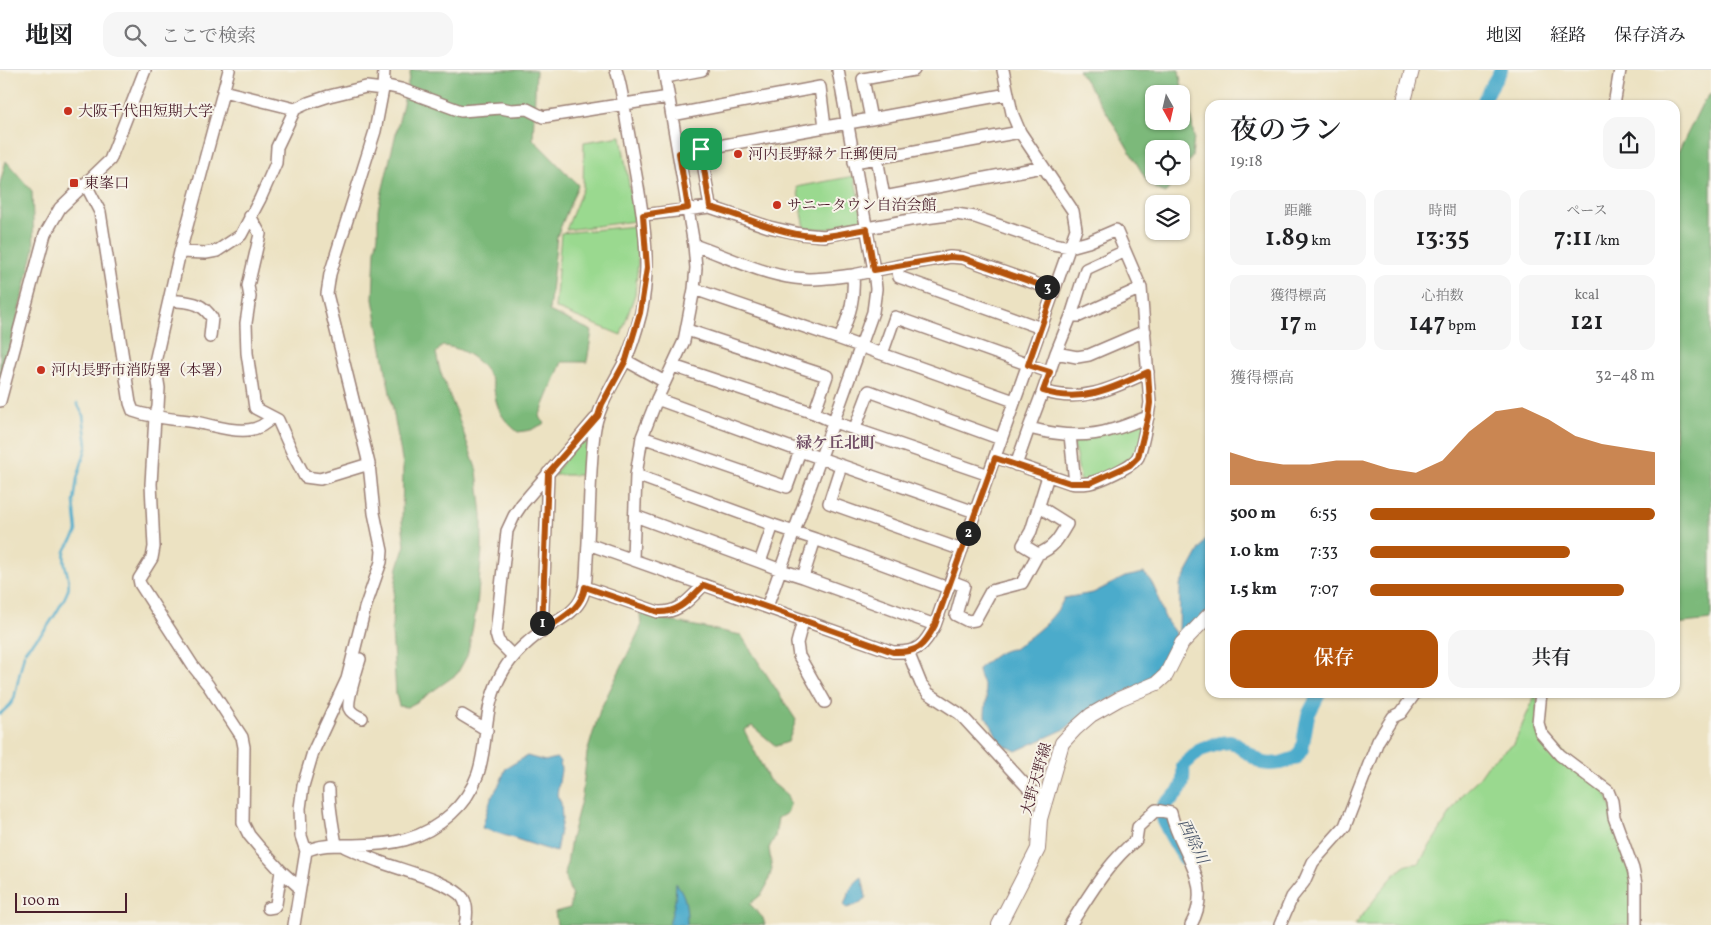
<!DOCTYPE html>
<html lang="ja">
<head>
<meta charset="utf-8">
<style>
	body { margin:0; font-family:Vollkorn,"Noto Serif JP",serif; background:#f6f6f6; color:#202124; height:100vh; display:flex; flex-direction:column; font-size:19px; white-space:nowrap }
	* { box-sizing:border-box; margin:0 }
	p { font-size:16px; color:#757577 }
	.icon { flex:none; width:28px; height:28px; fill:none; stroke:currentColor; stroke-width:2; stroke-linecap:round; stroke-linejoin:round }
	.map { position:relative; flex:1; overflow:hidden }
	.panel { position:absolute; left:1205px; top:30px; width:475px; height:598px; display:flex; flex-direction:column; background:#fff; border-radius:15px; box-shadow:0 1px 4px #0004 }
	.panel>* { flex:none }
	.needle { width:32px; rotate:172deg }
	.buttons { position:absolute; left:1145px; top:15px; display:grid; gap:10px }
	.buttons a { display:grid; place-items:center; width:45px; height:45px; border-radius:10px; background:#fff; box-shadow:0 1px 4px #0004; font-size:25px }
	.scale { position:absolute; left:15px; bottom:12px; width:112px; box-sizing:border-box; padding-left:5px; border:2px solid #4a1f2b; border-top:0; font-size:14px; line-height:18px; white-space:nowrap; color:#4a1f2b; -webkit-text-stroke:4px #f7f3e8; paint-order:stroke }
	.pin { position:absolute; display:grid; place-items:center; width:42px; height:42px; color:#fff; margin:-21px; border-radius:10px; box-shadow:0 2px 8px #0006 }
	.km { position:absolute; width:25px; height:25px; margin:-12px; border-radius:50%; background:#222; color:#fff; font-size:14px; line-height:25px; text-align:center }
	.round { display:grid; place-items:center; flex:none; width:52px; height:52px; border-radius:15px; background:#f6f6f6 }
	.overview { display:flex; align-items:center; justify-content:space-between; height:85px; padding:0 25px }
	h1 { font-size:28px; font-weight:600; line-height:38px }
	.figures { display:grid; grid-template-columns:repeat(3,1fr); gap:8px; height:85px; padding:5px 25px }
	.figures div { display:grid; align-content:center; border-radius:12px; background:#f6f6f6; text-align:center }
	.figures b { font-size:25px; font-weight:600 }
	.figures small { font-size:14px; font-weight:400 }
	.figures p { font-size:14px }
	.chart { height:140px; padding:10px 25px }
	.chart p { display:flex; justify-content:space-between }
	.chart svg { width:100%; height:90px; margin-top:5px; fill:#b45309; opacity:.7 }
	.button { display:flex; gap:10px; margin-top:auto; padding:10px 25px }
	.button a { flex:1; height:58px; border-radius:15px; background:#b45309; color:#fff; font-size:20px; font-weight:600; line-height:58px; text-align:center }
	.button a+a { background:#f6f6f6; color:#202124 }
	ul { padding:0 25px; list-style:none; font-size:16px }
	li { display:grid; grid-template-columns:80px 60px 1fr; align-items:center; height:38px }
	li i { height:12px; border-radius:6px; background:#b45309 }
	header { display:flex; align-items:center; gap:30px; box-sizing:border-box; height:70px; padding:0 25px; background:#fff; border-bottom:1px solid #e0e0e0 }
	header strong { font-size:24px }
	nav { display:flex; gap:28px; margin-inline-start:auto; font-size:18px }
	.search { width:350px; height:45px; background:#f6f6f6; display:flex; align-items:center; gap:12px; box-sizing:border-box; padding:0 18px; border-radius:15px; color:#757577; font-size:19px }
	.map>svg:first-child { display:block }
	.green { fill:#9ad98f; stroke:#727c5d }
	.forest { fill:#7bb97a; stroke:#626c52; fill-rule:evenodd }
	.water { fill:#4cabcb; stroke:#4b657b }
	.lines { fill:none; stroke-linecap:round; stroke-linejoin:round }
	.stream { stroke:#4cabcb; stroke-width:2.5 }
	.river { stroke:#4cabcb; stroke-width:14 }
	.minor-casing { stroke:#9b8076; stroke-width:14 }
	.major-casing { stroke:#9b8076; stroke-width:16 }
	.minor { stroke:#fff; stroke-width:11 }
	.major { stroke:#fff; stroke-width:14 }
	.route-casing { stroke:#fff; stroke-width:10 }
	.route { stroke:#b45309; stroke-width:6 }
	.poi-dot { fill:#c8321e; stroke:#f7f3e8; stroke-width:2 }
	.labels { text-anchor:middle; stroke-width:4; stroke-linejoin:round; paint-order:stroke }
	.poi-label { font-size:15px; fill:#4a1f2b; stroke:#f7f3e8; text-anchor:start }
	.street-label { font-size:15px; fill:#4a1f2b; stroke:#f7f3e8 }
	.neighbourhood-label { font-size:16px; font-weight:bold; fill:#725067; stroke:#f7f3e8 }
	.water-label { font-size:16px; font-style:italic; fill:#4b576b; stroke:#f7f3e8 }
</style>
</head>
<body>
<header>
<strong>地図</strong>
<div class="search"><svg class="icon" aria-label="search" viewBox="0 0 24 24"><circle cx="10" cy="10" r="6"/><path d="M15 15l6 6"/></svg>ここで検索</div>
<nav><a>地図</a><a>経路</a><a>保存済み</a></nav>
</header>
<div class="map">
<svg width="1711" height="855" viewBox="0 0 1711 855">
	<rect width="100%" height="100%" fill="#f7f3e8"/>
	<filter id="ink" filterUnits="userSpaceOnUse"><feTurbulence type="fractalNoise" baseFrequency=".02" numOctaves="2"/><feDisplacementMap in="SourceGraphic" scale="10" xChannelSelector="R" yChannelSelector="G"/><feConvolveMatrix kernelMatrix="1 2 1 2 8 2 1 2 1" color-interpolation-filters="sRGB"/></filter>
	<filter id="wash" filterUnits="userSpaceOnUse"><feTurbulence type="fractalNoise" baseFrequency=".0096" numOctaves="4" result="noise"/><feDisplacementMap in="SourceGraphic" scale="20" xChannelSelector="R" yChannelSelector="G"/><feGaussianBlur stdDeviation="1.12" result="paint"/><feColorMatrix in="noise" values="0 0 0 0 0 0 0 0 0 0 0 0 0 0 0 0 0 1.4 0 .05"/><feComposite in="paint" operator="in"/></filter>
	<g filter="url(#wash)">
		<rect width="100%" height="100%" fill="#ece2c2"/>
		<path class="green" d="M621,66L635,151L566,160L583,118L584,72Z
			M854,106L864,152L827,159L805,158L797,117Z
			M635,156L638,192L635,224L621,265L555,238L561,163Z
			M1146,349L1137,386L1129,394L1081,413L1072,365Z
			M591,363L589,405H554L568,385Z
			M1536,623L1541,663L1604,718L1630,790L1634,855H1355C1367,841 1392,802 1407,795C1410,794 1415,794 1419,793L1464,722L1478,709L1490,692L1514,674Z"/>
		<path class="forest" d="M411,0H536L533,69L578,115L557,166L549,241L592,261L587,292H562L539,347L545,353L531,360L518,362C509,355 500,346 497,334C494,327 495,318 492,311C483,291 463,277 442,276L436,283L440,301L457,344L477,401L482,445V480L477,536L467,586L457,604L417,632L407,637L399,636L396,624L392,561L393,531L398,497L405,475L402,452L403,395L373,229L375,180L378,166V139Z
			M1078,0H1179L1183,24L1191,47L1194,67L1192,87L1181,104V79H1154V106H1180L1165,123L1156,119L1147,111L1107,43ZM1154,24H1181V51H1154Z
			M1711,23V550L1675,554V89L1702,34Z
			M6,91L32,121L34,179L0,318V113Z
			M640,543L670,551L741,565L796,650L788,672L776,676L752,656L744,660L769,710L787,725L790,735L787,743L778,748L775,767L769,778L772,799L767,815L762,824L750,834L763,848L765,855H557L555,842L570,838L572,827L565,805L571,769L582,726L587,683L600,640L641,557Z"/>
		<path class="water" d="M1210,461V538L1184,566L1179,561L1180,515Z
			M1144,503C1158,516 1158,534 1166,550C1170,557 1176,563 1180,570L1162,604L1092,638L1065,659L1016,681L999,672L994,660L985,645C985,636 988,628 985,619C983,611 978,607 978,599C988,591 1001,578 1014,579C1031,566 1056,549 1064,528L1093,523L1125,507Z
			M527,686L545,691L556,688L560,691L561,700L557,725L561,733L562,749L556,782L482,758L491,728L500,713L506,698Z
			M862,807L866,827L861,833L847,838L844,836C847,825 852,813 862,807Z
			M676,813C687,826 687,840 687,855H669L675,831Z"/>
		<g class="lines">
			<path class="stream" d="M25,581C30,573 38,568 44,561C51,552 64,531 68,520C72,507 61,494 65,482C67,474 75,469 77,461L74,432L77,409L87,375L83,345L77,333
				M0,644L10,635L14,629L24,584"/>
			<path class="river" d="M1482,35L1489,20L1501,0
				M1186,791C1180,780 1159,750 1162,739C1164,735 1167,732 1170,730C1184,719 1184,712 1183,696L1200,680L1221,673L1230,672L1235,674L1262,693L1270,694L1281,693L1296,688L1302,679L1308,645L1320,622"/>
		</g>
	</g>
	<g filter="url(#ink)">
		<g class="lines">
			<g class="minor-casing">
				<path id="minor" d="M229,0L180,182L162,261L155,292L159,318L158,337L155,347L151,414L154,477L152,488L139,509L140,514L193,596L208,615L242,667L244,677L243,753L249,765L259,777L281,801L300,818
					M914,0L863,9L871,49L1008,24
					M666,7L702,0
					M383,15L401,19L461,41L501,38L511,40L527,39L543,47L669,27
					M223,21L295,39
					M1614,35L1620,0
					M672,45L820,17L825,57L679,83
					M825,57L871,49
					M1020,62L877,88L884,127L1043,97
					M701,79L710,137
					M854,92L877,88
					M86,115L100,142L130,333L133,341C153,348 174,349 195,352C219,356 253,371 272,347
					M643,145L710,137L769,157L801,164L824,166L910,150L956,144L975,147L1053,174L1070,177L1088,172L1116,160L1141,218L1150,333C1148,345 1143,377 1138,387C1133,396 1100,411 1089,413C1083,414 1076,414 1070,413L995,387
					M250,146L260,164L248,216L250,227L246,253L247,283L255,338L278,350L293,384L305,407L320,409L369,394
					M1125,181L1086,199L1071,246H1079L1141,218
					M180,182L206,183L217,181L241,165L260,129L276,93L277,77L295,39L308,33L329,26L366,17L383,19
					M853,205L897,196
					M694,219L840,269C849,245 855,231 853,205C834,207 814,211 795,208C761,204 726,186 694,175
					M170,230C189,233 200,230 212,248L210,267
					M1041,258L899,207L897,196L950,187L963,188L1054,220
					M1145,261L1089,285L1077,287L1056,283L1043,321C1082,334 1113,318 1148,302
					M840,269L882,284
					M1056,283L1071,246
					M625,290L665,312
					M673,296L814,343L827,306L687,260
					M0,331L45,164L60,138L110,90L145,0
					M1014,331L882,284L895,247L1049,302
					M814,343L834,352L989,405
					M855,358L869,321L1001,369
					M1029,358L1043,321
					M1070,365L1075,413
					M642,367L787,417L800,381L657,329
					M800,381L975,442
					M1016,395L1029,358C1056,365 1085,368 1111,360C1124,357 1136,351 1148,347
					M841,396L829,433L962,480
					M635,446L760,492L773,455L636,405
					M773,455L815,469
					M588,474L893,582C918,583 924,576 935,555L1076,159L1073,141L1020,62L1012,43L1003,0
					M1038,484C1054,478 1059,468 1067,454L1040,437
					M633,488L636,405L642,367L657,329L684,271L694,219L696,198L694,175L664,0
					M760,492L781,500L803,507
					M951,511L964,516L956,545L968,551L975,550L991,521L1022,513L1038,484L1023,475L1031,461L1048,406
					M585,517L658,542C680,543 689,529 704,515
					M767,537L873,242L876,219L874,200L838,0
					M803,551L797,573L799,586L825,632
					M935,555L803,507L815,469L948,518
					M542,562L548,403
					M908,582L921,614L928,623L960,644L1031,721L1047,727
					M513,586L498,571L496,564L507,461L514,446L522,434L595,349
					M360,589C357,599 347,630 349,638C351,643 357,646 362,648
					M1541,622L1538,653L1541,663L1560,685L1608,721L1612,731L1614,747L1633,799L1636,814V855
					M462,645L487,660
					M329,720C329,738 333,756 336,775
					M345,777C356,782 367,787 378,791C397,799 452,812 463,828C468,836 467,846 465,855
					M306,781C321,774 337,775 353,775C391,775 422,771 451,744C497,702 476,658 498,611C508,588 526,572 546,558C560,549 575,543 582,527C587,516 586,502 587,489C590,448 589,405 594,364C597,338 612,316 624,293C631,279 637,259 641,243C654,184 639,125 629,66C625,45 623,21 616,0
					M268,838L274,837L276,834L281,801
					M294,855L306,781L301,766L300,738L303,716L313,682L347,609L365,538L381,492L382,481L374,443L369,394L327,224L330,204L375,61L383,19L384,0
					M1070,855C1089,826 1108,792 1136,770L1138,757L1156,740L1171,743C1180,784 1215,811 1191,855
					M1280,855L1292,827L1304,812L1313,792L1345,756L1378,671L1393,647L1401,643L1416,622"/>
			</g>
			<g class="major-casing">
				<path id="major" d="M1403,35L1412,0
					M999,855L1038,779L1040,749L1062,673L1075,659L1091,645L1119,629L1157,613L1166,605L1182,573L1210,544"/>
			</g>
			<use href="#minor" class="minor"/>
			<use href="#major" class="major"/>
		</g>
	</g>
	<g class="lines" filter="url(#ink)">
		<g class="route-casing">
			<path id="route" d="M701,79L710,137C748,147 785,168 825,166C839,165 853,161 867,159L874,200L950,187L963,188L1054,220L1028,295L1050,302L1043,321C1082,334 1113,318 1148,302L1150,333L1148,347L1138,387L1130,395L1090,413H1070L995,388L935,555C924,576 918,583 893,582L704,515C689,529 680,543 658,542L585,517C581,541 560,548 542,562L548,403L598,346L602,334L626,290L640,243L647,198L643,145L688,138L679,83Z"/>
		</g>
		<use href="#route" class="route"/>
	</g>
	<g class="poi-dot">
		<circle cx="68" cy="41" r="5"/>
		<circle cx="738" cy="84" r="5"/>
		<rect x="69" y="108" width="10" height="10" rx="2.5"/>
		<circle cx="777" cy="135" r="5"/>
		<circle cx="41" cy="300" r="5"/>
	</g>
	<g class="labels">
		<g class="poi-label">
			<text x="78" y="46">大阪千代田短期大学</text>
			<text x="748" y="89">河内長野緑ケ丘郵便局</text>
			<text x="84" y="118">東峯口</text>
			<text x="787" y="140">サニータウン自治会館</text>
			<text x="51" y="305">河内長野市消防署（本署）</text>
		</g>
		<g class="street-label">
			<text transform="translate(1036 709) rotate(-74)" y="5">大野天野線</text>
		</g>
		<g class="neighbourhood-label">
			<text x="836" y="378">緑ケ丘北町</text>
		</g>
		<g class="water-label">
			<text transform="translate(1194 771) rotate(64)" y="6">西除川</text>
		</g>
	</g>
</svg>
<div class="buttons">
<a><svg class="needle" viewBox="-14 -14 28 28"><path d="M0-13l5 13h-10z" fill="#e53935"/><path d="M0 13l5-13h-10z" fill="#757577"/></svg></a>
<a><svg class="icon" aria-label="locate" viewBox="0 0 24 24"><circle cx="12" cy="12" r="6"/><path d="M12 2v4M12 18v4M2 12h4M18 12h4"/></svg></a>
<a><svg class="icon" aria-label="layers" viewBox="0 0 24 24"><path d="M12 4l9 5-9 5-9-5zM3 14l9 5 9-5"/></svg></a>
</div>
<div class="scale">100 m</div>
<div class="pin" style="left:701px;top:79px;background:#1e9e55"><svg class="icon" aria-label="arrive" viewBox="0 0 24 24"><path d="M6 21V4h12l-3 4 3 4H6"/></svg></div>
<b class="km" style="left:542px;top:553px">1</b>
<b class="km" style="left:968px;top:463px">2</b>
<b class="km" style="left:1047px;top:217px">3</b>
<section class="panel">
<div class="overview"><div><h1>夜のラン</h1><p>19:18</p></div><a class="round"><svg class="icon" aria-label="share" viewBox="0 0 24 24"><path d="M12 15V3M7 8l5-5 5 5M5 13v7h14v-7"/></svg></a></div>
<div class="figures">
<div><p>距離</p><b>1.89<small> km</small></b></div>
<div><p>時間</p><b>13:35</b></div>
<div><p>ペース</p><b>7:11<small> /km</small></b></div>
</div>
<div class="figures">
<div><p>獲得標高</p><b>17<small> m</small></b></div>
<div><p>心拍数</p><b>147<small> bpm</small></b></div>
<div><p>kcal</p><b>121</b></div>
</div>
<div class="chart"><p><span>獲得標高</span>32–48 m</p>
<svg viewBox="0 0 160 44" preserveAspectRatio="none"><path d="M0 44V28L10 32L20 34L30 34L40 32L50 32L60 36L70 38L80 32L90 18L100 8L110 6L120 12L130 20L140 24L150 26L160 28V44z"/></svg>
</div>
<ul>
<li><b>500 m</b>6:55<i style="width:100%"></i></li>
<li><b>1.0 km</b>7:33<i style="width:70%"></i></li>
<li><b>1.5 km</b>7:07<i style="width:89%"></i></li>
</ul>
<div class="button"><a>保存</a><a>共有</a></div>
</section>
</div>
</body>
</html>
